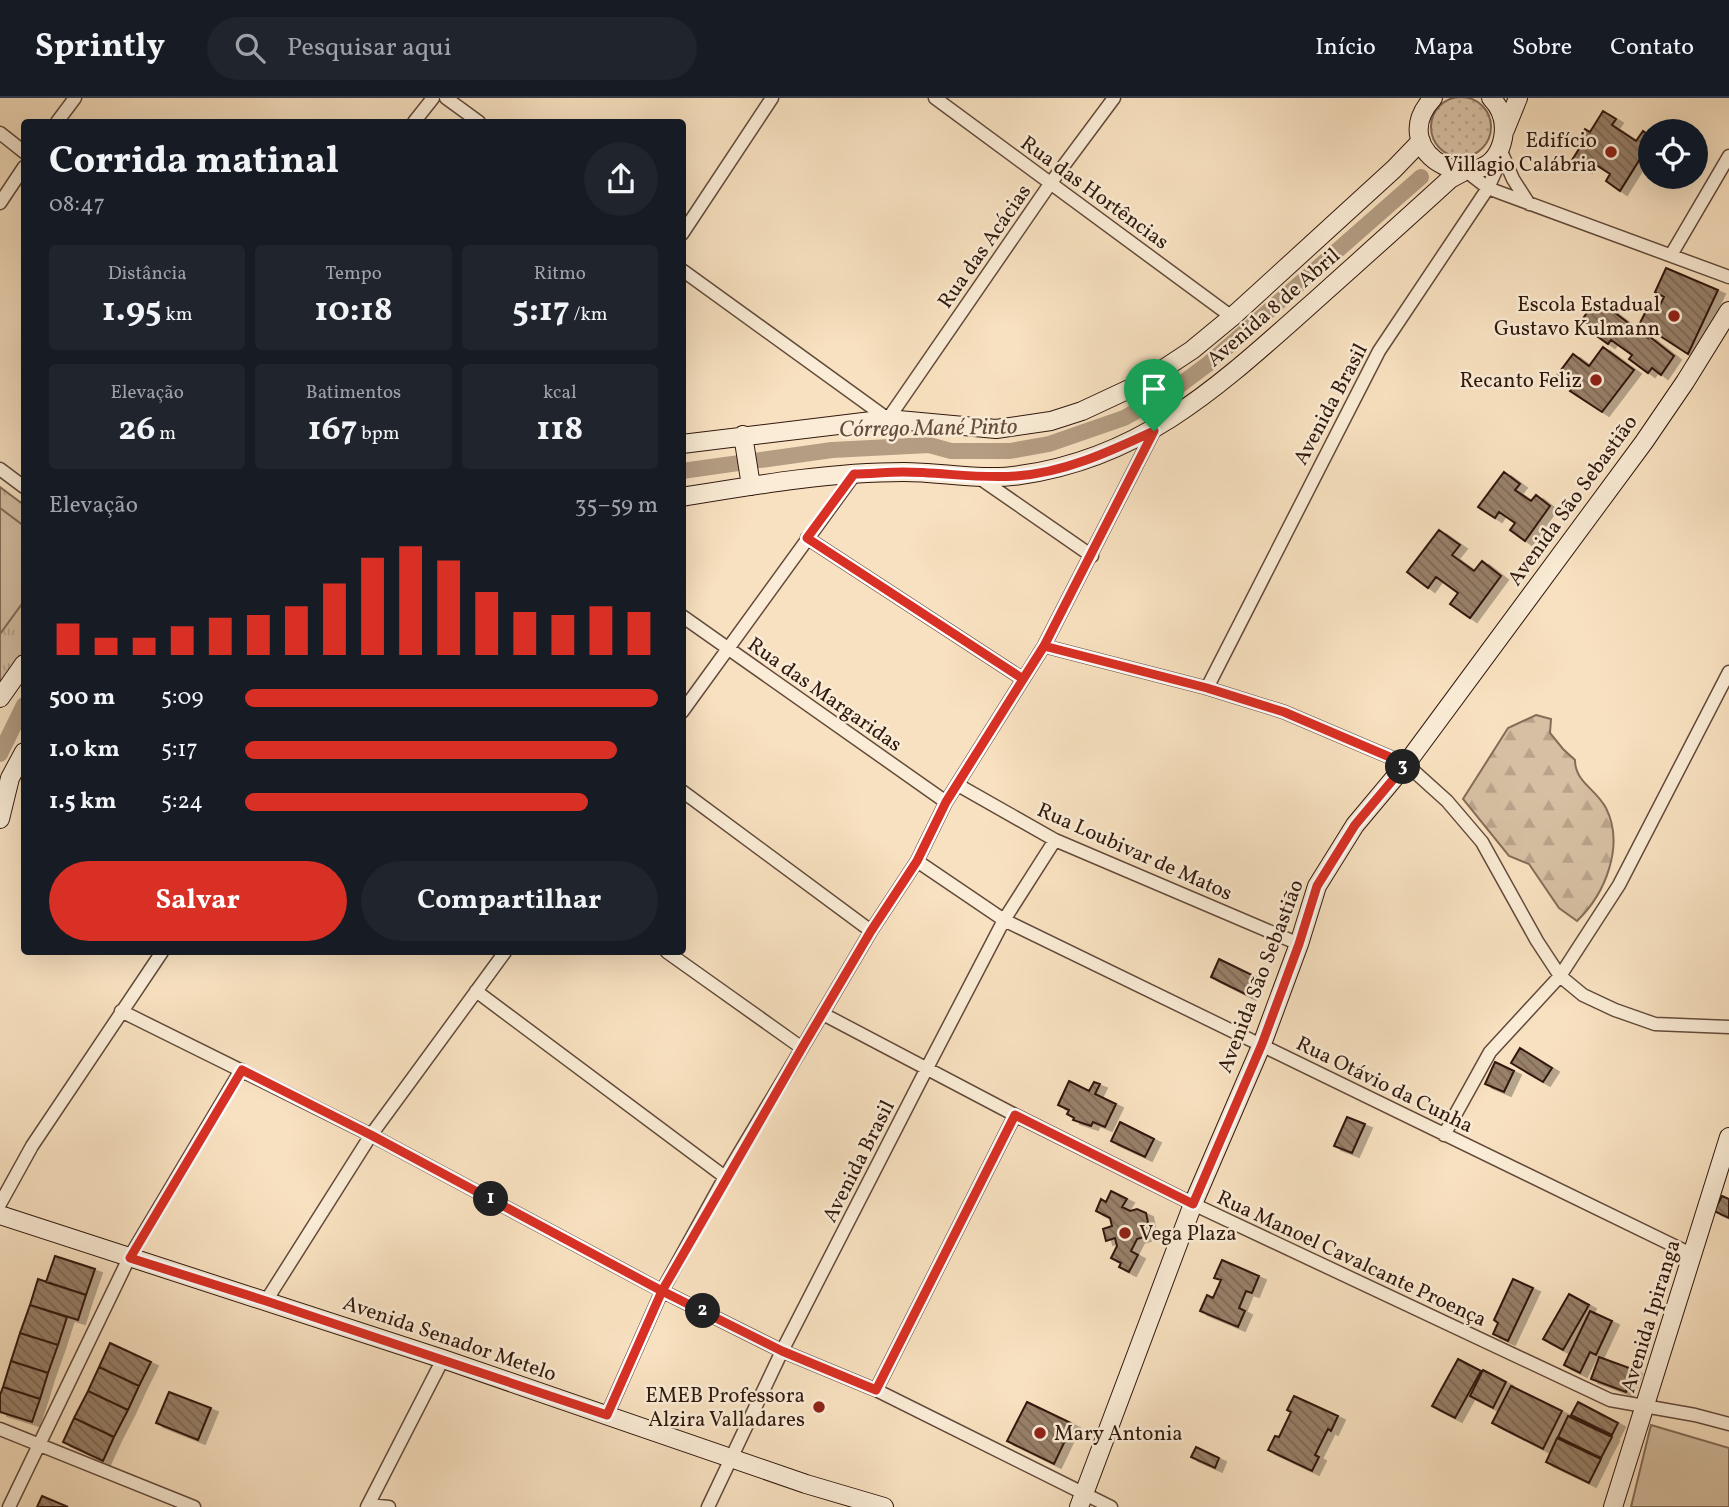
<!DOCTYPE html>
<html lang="pt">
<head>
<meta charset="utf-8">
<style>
	body { margin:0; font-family:Vollkorn,serif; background:#20242c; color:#f1f3f6; height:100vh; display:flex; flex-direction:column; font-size:26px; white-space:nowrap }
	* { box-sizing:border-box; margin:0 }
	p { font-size:23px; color:#9ea1a6 }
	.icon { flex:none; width:38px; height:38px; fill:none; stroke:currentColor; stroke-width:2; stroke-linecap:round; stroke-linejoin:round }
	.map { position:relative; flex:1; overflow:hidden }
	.drawer { position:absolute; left:21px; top:21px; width:665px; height:836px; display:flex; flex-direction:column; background:#171b24; border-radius:7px; box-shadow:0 7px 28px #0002 }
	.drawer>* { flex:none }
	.fabs { position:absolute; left:1638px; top:21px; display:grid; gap:14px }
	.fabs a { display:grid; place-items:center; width:70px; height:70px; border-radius:50%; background:#171b24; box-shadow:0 7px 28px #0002; font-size:35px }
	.pin { position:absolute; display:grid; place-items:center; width:60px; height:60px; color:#fff; margin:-72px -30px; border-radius:50% 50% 50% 0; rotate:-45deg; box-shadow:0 0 7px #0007 }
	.pin .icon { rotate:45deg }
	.km { position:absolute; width:35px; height:35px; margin:-18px; border-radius:50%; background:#222; color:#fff; font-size:19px; line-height:35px; text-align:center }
	.round { display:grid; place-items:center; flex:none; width:74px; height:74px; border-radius:37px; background:#20242c }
	.overview { display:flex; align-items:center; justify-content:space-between; height:119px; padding:0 28px }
	h1 { font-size:38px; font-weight:700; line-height:52px }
	.figures { display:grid; grid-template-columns:repeat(3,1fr); gap:10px; height:119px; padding:7px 28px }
	.figures div { display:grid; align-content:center; border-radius:7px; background:#20242c; text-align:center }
	.figures b { font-size:35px; font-weight:700 }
	.figures small { font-size:19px; font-weight:400 }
	.figures p { font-size:19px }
	.chart { height:196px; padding:14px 28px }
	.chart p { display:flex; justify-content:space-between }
	.chart svg { width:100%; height:126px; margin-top:7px; stroke:#d93025; stroke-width:6 }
	.cta { display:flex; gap:14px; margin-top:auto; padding:14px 28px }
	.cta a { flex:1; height:80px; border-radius:42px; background:#d93025; color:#fff; font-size:28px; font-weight:700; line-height:80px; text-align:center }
	.cta a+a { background:#20242c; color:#f1f3f6 }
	ul { padding:0 28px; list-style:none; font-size:23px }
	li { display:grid; grid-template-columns:112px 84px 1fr; align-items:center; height:52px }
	li i { height:18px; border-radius:9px; background:#d93025 }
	header { display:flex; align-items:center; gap:42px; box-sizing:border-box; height:98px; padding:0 35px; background:#171b24; border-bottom:2px solid #363941 }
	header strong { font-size:33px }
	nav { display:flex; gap:38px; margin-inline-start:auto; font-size:24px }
	.search { width:490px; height:63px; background:#20242c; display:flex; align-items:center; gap:18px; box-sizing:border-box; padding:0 24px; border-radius:38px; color:#9ea1a6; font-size:26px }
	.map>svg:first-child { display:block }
	.grass { fill:url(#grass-dots); stroke:#846c58; stroke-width:2 }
	.forest { fill:url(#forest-firs); stroke:#846c58; stroke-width:2 }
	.park { fill:url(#park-tufts); stroke:#846c58; stroke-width:2 }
	.pitch { fill:#d6bfa2; stroke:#846c58; stroke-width:2 }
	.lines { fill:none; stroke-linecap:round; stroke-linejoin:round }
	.canal { stroke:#b49d83; stroke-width:16 }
	.building { fill:url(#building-back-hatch); stroke:#31180e; stroke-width:2; filter:url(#shadow) }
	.street-casing { stroke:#634a3a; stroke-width:15 }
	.secondary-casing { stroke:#31180e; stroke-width:20 }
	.street { stroke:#faecd6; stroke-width:12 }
	.secondary { stroke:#faecd6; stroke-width:18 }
	.route-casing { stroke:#fff; stroke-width:14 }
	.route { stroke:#d93025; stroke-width:9 }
	.poi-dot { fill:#8f2418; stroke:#faecd6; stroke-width:2.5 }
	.labels { text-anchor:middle; stroke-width:5; stroke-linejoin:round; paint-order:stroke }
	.poi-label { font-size:21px; fill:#31180e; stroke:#faecd6; text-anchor:end }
	.street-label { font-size:21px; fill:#31180e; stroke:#faecd6 }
	.water-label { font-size:23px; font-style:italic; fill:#654d3d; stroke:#faecd6 }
</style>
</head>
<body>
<header>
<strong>Sprintly</strong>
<div class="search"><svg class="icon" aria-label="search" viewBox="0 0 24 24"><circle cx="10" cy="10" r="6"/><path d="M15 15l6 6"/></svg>Pesquisar aqui</div>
<nav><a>Início</a><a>Mapa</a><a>Sobre</a><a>Contato</a></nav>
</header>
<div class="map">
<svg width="1729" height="1409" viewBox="0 0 1729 1409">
	<defs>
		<pattern id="grass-dots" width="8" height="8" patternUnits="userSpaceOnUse" patternTransform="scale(1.75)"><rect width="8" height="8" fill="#d6bfa2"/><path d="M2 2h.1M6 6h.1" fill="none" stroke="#b8a38a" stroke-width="1.8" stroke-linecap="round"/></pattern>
		<pattern id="forest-firs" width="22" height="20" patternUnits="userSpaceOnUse" patternTransform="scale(1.75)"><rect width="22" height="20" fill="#d6bfa2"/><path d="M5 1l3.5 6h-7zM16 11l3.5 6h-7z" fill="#b8a38a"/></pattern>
		<pattern id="park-tufts" width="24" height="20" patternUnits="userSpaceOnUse" patternTransform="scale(1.75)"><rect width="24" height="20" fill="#d6bfa2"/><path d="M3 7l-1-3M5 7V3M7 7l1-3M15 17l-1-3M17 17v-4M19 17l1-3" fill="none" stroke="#b8a38a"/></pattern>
		<pattern id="building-back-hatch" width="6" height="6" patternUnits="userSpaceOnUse" patternTransform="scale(1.75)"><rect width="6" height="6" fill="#98816b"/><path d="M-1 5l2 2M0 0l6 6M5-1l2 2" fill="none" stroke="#7d6956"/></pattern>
		<filter id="shadow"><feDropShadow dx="7" dy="4" stdDeviation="0" flood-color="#0004"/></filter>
	</defs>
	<rect width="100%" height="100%" fill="#f8e1c0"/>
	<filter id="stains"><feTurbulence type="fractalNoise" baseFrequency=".00286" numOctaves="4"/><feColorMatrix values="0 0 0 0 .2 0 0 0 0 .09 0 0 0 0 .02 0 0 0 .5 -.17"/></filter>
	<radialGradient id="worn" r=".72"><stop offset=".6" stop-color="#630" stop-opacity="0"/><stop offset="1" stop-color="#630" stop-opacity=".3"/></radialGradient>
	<path class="grass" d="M1431 29a30 30 0 1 1 60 0a30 30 0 1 1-60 0Z"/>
	<path class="forest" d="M1536,617L1551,621L1550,635L1563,651L1575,662C1575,684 1596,691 1606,710C1625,748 1605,796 1577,823L1559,810L1529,766L1509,758L1463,701L1508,630Z"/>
	<path class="park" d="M0,389L24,407V557L0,586Z"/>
	<path class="pitch" d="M0,410L24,428V503L0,536Z
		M1651,1327L1729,1350V1409H1631Z"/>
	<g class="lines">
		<path class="canal" d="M682,373L832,352L929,347L951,353H1010L1049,346L1124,320L1169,295L1208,266L1421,79
			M0,656L24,607"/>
	</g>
	<path class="building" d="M1603,13L1616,21L1612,27L1636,43L1643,33L1650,38V45L1620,93L1606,83L1610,76L1590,63L1585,71L1572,62L1584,43L1579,40L1585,31L1590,34Z
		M1666,170L1718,192L1688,256L1640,225L1649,207L1658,211L1664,199L1655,194Z
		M1595,203L1609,213L1610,211L1648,240L1649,238L1674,258L1661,277L1652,270L1648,275L1629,261L1632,257L1611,242L1608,246L1590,233L1593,229L1582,222Z
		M1603,249L1634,272L1602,314L1570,293L1574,288L1558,276L1573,256L1589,268Z
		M1504,374L1520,386L1515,392L1531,403L1536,397L1550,408L1525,443L1510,432L1515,425L1499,414L1495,420L1478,409Z
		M1439,432L1460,447L1452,457L1474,473L1482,463L1501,478L1470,520L1450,506L1458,495L1436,479L1428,490L1407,474Z
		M1219,861L1258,880L1249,898L1211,879Z
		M1520,950L1552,970L1543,984L1511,965Z
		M1495,964L1514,973L1504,994L1485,986Z
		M1069,983L1089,993L1094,984L1100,986L1095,996L1116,1006L1105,1029L1093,1024L1091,1028L1073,1022L1074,1020L1067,1016L1069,1012L1058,1007Z
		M1347,1019L1365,1026L1352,1055L1334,1048Z
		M1120,1024L1154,1041L1145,1059L1111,1043Z
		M1111,1093L1127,1101L1122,1109L1130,1113L1137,1111L1146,1115L1149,1129L1144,1139L1137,1141L1131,1153L1138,1157L1129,1174L1119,1169L1121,1165L1111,1160L1117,1148L1115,1140L1106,1143L1103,1131L1112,1128L1110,1120L1096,1113L1101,1101L1106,1104Z
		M1722,1098L1729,1101V1120L1714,1113Z
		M55,1158L95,1171L86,1197L46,1184Z
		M1222,1162L1259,1178L1252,1195L1246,1193L1239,1210L1245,1213L1238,1229L1200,1213L1207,1197L1213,1200L1221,1182L1214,1180Z
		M38,1181L86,1197L78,1222L30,1207Z
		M1513,1181L1533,1190L1508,1243L1493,1236L1498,1225L1494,1222Z
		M1569,1196L1589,1207L1563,1252L1543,1241Z
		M30,1207L67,1219L58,1247L20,1235Z
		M1590,1213L1612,1223L1596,1257L1590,1254L1580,1275L1564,1267Z
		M20,1235L58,1247L48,1275L11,1263Z
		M110,1245L151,1264L139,1288L99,1269Z
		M1599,1259L1635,1272L1626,1294L1591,1281Z
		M1458,1261L1481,1273L1455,1320L1432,1308Z
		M11,1263L48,1275L40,1301L3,1289Z
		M99,1269L139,1288L128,1312L88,1293Z
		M1483,1272L1506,1284L1493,1310L1470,1298Z
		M1511,1288L1562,1313L1543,1351L1492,1325Z
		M3,1289L40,1301L32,1324L0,1314V1297Z
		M88,1293L128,1312L114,1339L74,1320Z
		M169,1294L211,1310L198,1342L156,1325Z
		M1294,1298L1338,1318L1331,1333L1328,1331L1315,1357L1319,1359L1312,1373L1268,1352L1275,1338L1279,1339L1291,1314L1287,1312Z
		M1027,1304L1073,1326L1054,1366L1007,1343Z
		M1578,1304L1618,1325L1612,1337L1571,1317Z
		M1568,1318L1612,1339L1601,1360L1558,1339Z
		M74,1320L114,1339L103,1363L63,1344Z
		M1557,1340L1601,1361L1589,1385L1546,1364Z
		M1196,1349L1219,1360L1215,1370L1191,1359Z
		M42,1398L68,1409H37Z"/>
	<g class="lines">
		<g class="street-casing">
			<path id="street" d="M446,0L479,24
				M935,0L1232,219
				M57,24L75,0
				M414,24L433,0
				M0,35L24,54
				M1500,51L1513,81L1529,106
				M1466,73L1488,90L1501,95L1729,179
				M0,105L24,69
				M682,136L772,0
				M1671,157L1729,58
				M682,172L888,321L1050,86L1114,0
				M0,371L24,389
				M978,379L1092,458
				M807,440L1023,581
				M682,518L946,704
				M1044,548L1207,590L1284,614L1406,666L1447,703L1482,744L1537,843L1560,878L1583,897L1615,912L1655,926L1729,929
				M1207,590L1379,253L1488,90L1497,70L1499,55
				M682,614L854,377
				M958,687L1055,742L1299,846
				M682,693L871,833
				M917,763L1004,822L1693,1157
				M667,854L802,950
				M476,893L725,1079
				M121,913L371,1037L662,1193L782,1253L876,1292L1111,1409
				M823,916L1015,1017L1193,1106L1610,1302L1695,1317L1729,1326
				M1444,1037L1490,954L1560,878L1619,787L1729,574
				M0,1106L32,1048L162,854
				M266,1203L371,1037L505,854
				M876,1292L1015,1017
				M607,1317L662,1193L725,1079L802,950L871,833L917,763L946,704L1044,548L1154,333
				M0,1331L194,1409
				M368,1407L389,1409
				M9,1409L129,1160L241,972
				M367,1409L443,1261
				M708,1409L782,1253L927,970L1004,822L1055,742"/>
		</g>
		<g class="secondary-casing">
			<path id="secondary" d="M1433,0C1380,58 1490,108 1503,40C1506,24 1502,11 1491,0
				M1505,32L1518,0
				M743,337L751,388
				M682,346L888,321L996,331L1051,323L1082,313L1142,285L1192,252L1232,219L1394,71L1421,43
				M682,399C755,387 830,374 904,374C942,374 982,383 1020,377C1143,360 1220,287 1308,209C1356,166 1403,124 1450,81L1463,74
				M0,600L24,566
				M0,721L10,680L24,654
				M0,1117L443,1261L806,1386L884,1409
				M1079,1409L1193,1106L1262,946L1299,846L1317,788L1355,727L1406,666L1644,344L1685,284L1729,213
				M1613,1409L1729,1039"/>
		</g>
		<use href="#street" class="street"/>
		<use href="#secondary" class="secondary"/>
	</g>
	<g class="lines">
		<g class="route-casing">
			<path id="route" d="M1154,333L1044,548L946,704L917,763L871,833L802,950L662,1193L371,1037L242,972L130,1160L266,1203L607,1317L662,1193L782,1253L876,1292L1015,1017L1193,1106L1262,946L1299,846L1317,788L1355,727L1406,666L1284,614L1207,590L1044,548L1023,581L807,440L854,376C870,376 887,374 903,374C941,374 978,381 1016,378C1064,375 1111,353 1154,333"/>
		</g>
		<use href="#route" class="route"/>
	</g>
	<g class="poi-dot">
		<circle cx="1611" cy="54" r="7"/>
		<circle cx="1674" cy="218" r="7"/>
		<circle cx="1596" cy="282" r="7"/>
		<circle cx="1125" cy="1135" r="7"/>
		<circle cx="819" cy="1309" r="7"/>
		<circle cx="1040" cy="1335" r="7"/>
	</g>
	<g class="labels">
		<g class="poi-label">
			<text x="1597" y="49">Edifício<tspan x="1597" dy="24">Villagio Calábria</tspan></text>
			<text x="1660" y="213">Escola Estadual<tspan x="1660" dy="24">Gustavo Kulmann</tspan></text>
			<text x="1582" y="289">Recanto Feliz</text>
			<text x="1139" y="1142" text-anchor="start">Vega Plaza</text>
			<text x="805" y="1304">EMEB Professora<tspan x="805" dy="24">Alzira Valladares</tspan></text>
			<text x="1054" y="1342" text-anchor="start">Mary Antonia</text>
		</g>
		<g class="street-label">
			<text transform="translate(1095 94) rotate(36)" y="7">Rua das Hortências</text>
			<text transform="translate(984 148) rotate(-55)" y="7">Rua das Acácias</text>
			<text transform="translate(1273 209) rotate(-41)" y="7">Avenida 8 de Abril</text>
			<text transform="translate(1330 306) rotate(-62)" y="7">Avenida Brasil</text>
			<text transform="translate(1572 402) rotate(-54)" y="7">Avenida São Sebastião</text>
			<text transform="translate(825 596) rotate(35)" y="7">Rua das Margaridas</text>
			<text transform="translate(1135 753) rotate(24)" y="7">Rua Loubivar de Matos</text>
			<text transform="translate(1260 878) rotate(-69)" y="7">Avenida São Sebastião</text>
			<text transform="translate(1385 986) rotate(26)" y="7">Rua Otávio da Cunha</text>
			<text transform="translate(858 1063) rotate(-63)" y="7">Avenida Brasil</text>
			<text transform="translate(1352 1160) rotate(25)" y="7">Rua Manoel Cavalcante Proença</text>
			<text transform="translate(1650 1218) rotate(-73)" y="7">Avenida Ipiranga</text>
			<text transform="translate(450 1240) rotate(19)" y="7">Avenida Senador Metelo</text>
		</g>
		<g class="water-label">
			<text transform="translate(928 329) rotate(-1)" y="8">Córrego Mané Pinto</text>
		</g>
	</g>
	<rect width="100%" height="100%" filter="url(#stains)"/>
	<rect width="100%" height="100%" fill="url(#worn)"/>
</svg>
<div class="fabs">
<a><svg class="icon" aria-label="locate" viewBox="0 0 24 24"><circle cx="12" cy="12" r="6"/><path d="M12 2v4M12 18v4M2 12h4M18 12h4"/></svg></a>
</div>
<div class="pin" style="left:1154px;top:333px;background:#1e9e55"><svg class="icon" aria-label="arrive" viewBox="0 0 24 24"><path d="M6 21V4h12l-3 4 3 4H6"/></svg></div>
<b class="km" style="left:491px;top:1101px">1</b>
<b class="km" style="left:703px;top:1213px">2</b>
<b class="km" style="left:1403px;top:669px">3</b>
<section class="drawer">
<div class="overview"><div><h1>Corrida matinal</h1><p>08:47</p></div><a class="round"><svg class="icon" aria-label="share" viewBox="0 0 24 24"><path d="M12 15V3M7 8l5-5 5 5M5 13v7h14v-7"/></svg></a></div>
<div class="figures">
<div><p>Distância</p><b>1.95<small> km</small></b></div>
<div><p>Tempo</p><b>10:18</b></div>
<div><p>Ritmo</p><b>5:17<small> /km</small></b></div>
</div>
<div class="figures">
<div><p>Elevação</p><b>26<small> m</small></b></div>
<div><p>Batimentos</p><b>167<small> bpm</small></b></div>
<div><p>kcal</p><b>118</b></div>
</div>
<div class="chart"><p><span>Elevação</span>35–59 m</p>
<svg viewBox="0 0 160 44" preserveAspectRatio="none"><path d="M5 44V33M15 44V38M25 44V38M35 44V34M45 44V31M55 44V30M65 44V27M75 44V19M85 44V10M95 44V6M105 44V11M115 44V22M125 44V29M135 44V30M145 44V27M155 44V29"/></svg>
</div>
<ul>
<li><b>500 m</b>5:09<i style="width:100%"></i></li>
<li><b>1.0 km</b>5:17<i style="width:90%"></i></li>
<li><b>1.5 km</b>5:24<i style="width:83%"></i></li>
</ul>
<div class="cta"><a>Salvar</a><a>Compartilhar</a></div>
</section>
</div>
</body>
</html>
